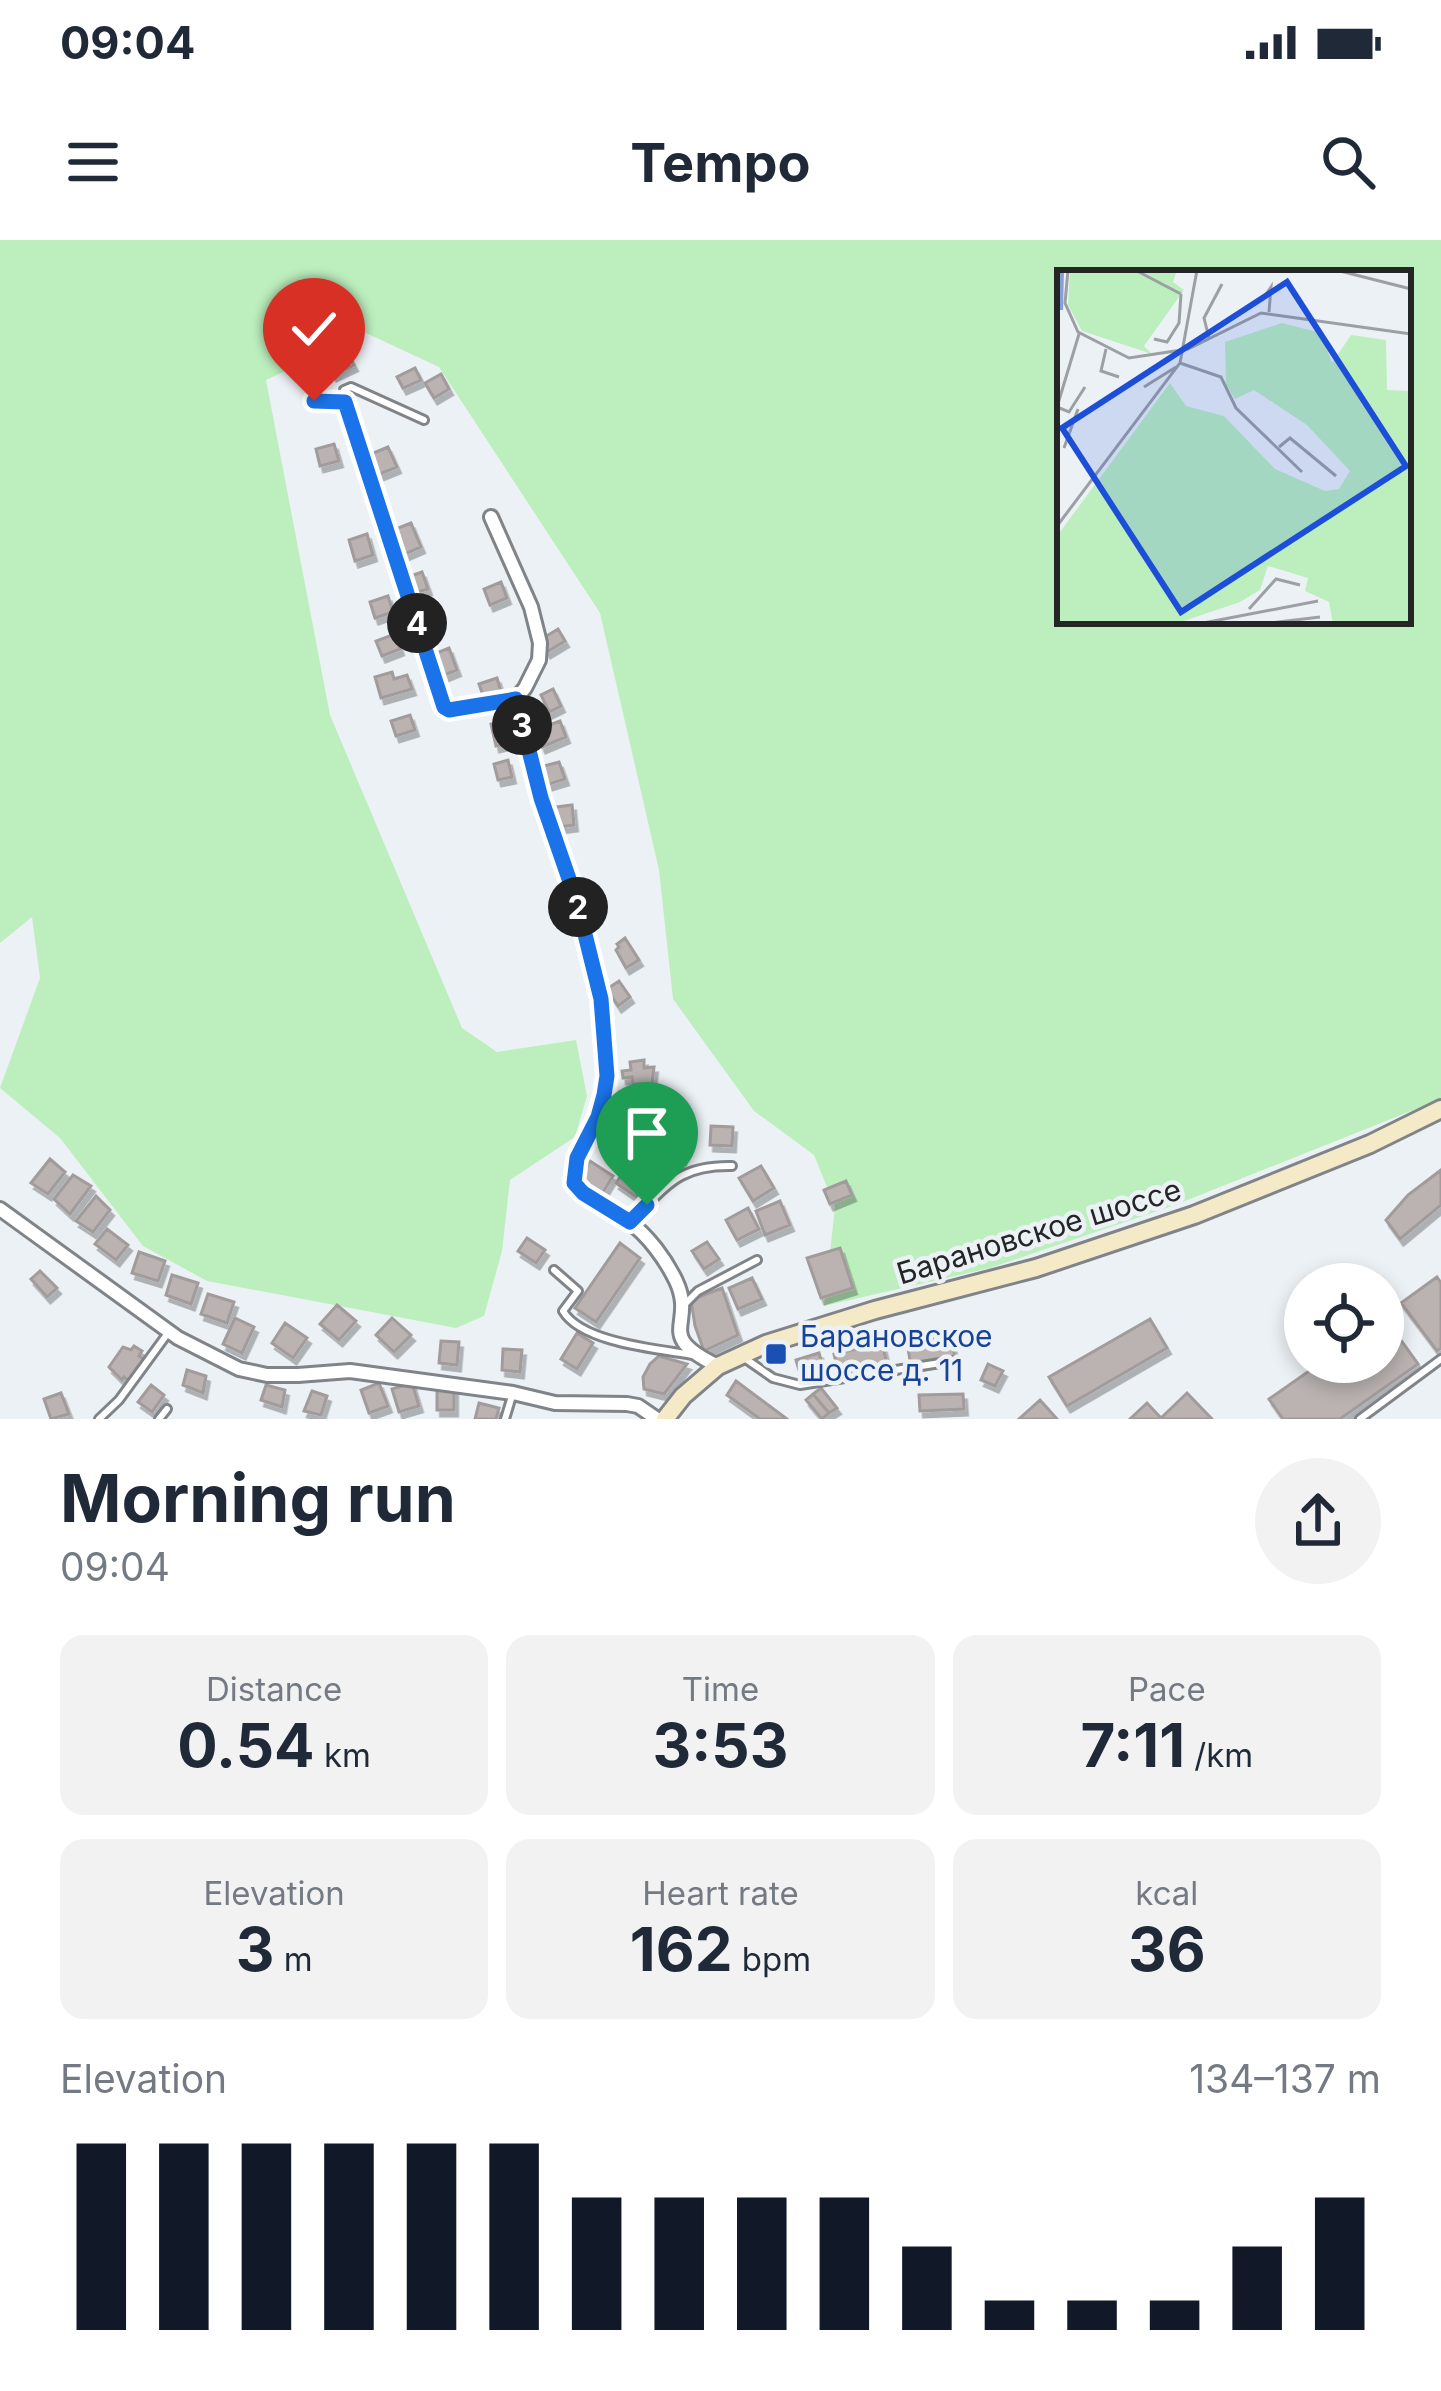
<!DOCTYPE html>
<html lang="en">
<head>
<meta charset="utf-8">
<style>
	body { margin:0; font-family:Inter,sans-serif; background:#f2f2f3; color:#1f2937; height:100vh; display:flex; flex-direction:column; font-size:45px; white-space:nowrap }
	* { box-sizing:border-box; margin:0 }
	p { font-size:39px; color:#747a83 }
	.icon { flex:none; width:66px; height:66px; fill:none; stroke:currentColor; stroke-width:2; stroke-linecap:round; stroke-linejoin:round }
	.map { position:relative; height:1179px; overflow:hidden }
	.side { display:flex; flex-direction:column; background:#fff; flex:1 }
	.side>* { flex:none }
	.controls { position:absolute; left:1284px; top:1023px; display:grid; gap:24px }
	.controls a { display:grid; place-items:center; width:120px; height:120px; border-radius:50%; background:#fff; box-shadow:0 6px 18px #0003; font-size:60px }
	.pin { position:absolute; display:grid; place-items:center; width:102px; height:102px; color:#fff; margin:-123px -51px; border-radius:50% 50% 50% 0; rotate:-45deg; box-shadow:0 0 12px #0007 }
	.pin .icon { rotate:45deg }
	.km { position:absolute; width:60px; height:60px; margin:-30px; border-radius:50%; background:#222; color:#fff; font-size:33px; line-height:60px; text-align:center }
	.round { display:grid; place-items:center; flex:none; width:126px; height:126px; border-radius:63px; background:#f2f2f3 }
	.headline { display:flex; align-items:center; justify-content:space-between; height:204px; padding:0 60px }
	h1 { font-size:66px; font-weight:700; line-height:90px }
	.figures { display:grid; grid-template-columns:repeat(3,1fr); gap:18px; height:204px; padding:12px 60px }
	.figures div { display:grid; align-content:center; border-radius:24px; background:#f2f2f3; text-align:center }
	.figures b { font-size:60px; font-weight:700 }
	.figures small { font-size:33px; font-weight:400 }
	.figures p { font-size:33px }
	.chart { height:336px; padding:24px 60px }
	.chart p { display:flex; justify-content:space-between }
	.chart svg { width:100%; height:216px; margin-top:12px; stroke:#111827; stroke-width:6 }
	.status { display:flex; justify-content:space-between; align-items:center; height:84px; padding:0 60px; background:#fff; direction:ltr }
	.status svg { height:33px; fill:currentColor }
	header { display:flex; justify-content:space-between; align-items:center; height:156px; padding:0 60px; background:#fff; font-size:54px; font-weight:700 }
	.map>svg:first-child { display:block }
	.green { fill:#bdefbe; fill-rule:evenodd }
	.building { fill:#bab3b2; stroke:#a29b9b; stroke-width:3; filter:url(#shadow) }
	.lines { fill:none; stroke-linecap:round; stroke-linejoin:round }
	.lane-casing { stroke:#808488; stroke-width:12 }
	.street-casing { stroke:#808488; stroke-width:18 }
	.secondary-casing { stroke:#808488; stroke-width:22 }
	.lane { stroke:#fff; stroke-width:6 }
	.street { stroke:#fff; stroke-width:12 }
	.secondary { stroke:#f5eac8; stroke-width:16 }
	.route-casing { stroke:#fff; stroke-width:24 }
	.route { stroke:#1a73e8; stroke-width:15 }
	.transit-dot { fill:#1a4fb4; stroke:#ecf1f5; stroke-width:4.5 }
	.labels { text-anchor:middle; stroke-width:9; stroke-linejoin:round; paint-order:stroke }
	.street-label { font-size:30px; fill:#232527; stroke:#ecf1f5 }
	.transit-label { font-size:30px; fill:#164399; stroke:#ecf1f5; text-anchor:start }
	.inset-river { fill:none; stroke:#84a0da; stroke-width:6 }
	.inset-road { fill:none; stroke:#9c9fa3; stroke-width:3 }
	.view { fill:#1d4ed8; fill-opacity:0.15; stroke:#1d4ed8; stroke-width:6 }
	.inset-edge { fill:none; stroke:#232527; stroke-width:6 }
</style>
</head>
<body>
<div class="status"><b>09:04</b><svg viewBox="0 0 49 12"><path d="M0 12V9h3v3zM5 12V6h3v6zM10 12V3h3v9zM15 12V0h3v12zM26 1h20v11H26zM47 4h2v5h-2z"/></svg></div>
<header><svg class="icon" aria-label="menu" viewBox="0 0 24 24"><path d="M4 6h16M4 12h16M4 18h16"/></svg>Tempo<svg class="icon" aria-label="search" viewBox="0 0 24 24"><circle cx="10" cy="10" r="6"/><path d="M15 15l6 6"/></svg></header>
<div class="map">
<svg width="1441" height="1179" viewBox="0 0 1441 1179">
	<defs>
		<filter id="shadow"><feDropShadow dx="3.5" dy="6" stdDeviation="0" flood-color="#0004"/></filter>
	</defs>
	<rect width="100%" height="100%" fill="#ecf1f5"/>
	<path class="green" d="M0,0H1441V859L1175,965L990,1028L824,1066L835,967L814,915L754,871L673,759L659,630L600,373L439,127L366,93L266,140L330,475L462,788L497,812L576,800L587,856L575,897L510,940L502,1011L484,1076L456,1088L207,1041L143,1006L60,898L0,848L40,738L32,677L0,703ZM1060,33H1408V381H1060Z"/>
	<path class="building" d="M346,110L354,125L333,135L326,119Z
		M415,128L421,140L403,148L397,137Z
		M441,134L449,149L434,158L425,143Z
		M334,204L339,221L320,226L316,209Z
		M388,207L397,227L375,236L366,216Z
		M411,283L421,307L398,317L388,292Z
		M367,294L373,315L355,321L349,300Z
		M422,332L428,349L414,353L408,337Z
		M501,342L507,358L490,365L484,349Z
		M388,356L393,372L375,378L370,362Z
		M558,389L565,401L547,412L540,400Z
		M395,394L400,409L382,416L376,401Z
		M449,408L457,430L442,436L434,414Z
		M392,432L394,439L407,435L412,449L381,458L375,437Z
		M497,438L502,455L485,461L479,444Z
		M553,449L561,466L549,472L541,455Z
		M410,475L415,490L396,496L391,481Z
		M503,481L509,503L496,506L491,484Z
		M560,481L566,497L542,507L536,490Z
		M508,520L512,537L498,540L494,524Z
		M559,522L565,539L546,545L540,527Z
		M572,565L574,585L558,587L556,567Z
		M625,698L639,720L626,728L616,710L619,707L617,704Z
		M619,741L630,757L618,766L607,749Z
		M644,820V828L654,827L652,844H633L632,837L623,838L622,831L631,830L630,822Z
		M623,854H642V867H622Z
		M711,886L733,887L732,906L710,905Z
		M672,902L682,919L660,931L650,914Z
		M50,919L65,932L48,954L31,943Z
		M590,921L613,936L602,954L579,939Z
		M630,922L650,936L636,957L616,943Z
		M761,926L774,948L753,961L739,938Z
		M1441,930V965L1400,999L1386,980L1408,955Z
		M73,935L91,946L70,974L54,959Z
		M846,941L852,955L830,964L824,950Z
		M96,956L110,970L93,992L76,981Z
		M780,961L790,985L765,995L756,971Z
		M748,968L759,989L737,1000L726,980Z
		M107,989L128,1005L116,1020L95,1004Z
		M527,998L545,1010L536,1023L518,1011Z
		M707,1002L719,1019L704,1029L692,1011Z
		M620,1003L640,1018L596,1082L575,1068Z
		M840,1008L853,1048L821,1058L807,1018Z
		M139,1012L165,1021L158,1041L132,1033Z
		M40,1031L57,1048L47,1057L31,1039Z
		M172,1035L198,1043L191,1064L166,1055Z
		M1437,1037L1441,1043V1108L1437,1111L1401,1063Z
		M752,1038L762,1059L738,1069L729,1048Z
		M722,1048L738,1095L704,1111L695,1086L691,1060Z
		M208,1054L234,1062L227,1083L201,1074Z
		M337,1065L356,1081L339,1100L320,1084Z
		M235,1078L254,1087L242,1113L223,1104Z
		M392,1078L411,1095L394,1112L376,1095Z
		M1385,1078L1418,1124L1340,1179H1283L1269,1159L1322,1122H1383Z
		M1150,1079L1167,1108L1067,1166L1049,1137Z
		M285,1083L307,1098L293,1118L272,1103Z
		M577,1093L593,1103L577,1129L561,1119Z
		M950,1094L955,1117L911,1126L907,1103Z
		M441,1101L459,1102L457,1125L439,1123Z
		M882,1103L887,1124L839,1135L834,1114Z
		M134,1106L142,1111L139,1116L145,1120L129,1141L124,1137L122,1140L109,1127L123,1107L131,1110Z
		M503,1109L522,1110L520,1132L502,1130Z
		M819,1113L824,1130L801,1137L796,1120Z
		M659,1116L687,1124L664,1154L644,1149L643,1137L650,1124Z
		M988,1124L1003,1131L995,1146L981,1140Z
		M187,1130L206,1136L203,1153L183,1145Z
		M736,1141L787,1179H760L727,1155Z
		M379,1143L388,1166L369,1173L361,1150Z
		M412,1143L419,1166L399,1172L392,1149Z
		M151,1145L164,1155L152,1172L138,1162Z
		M266,1145L285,1150L282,1167L261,1160Z
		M821,1148L837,1168L829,1173L813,1154Z
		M437,1149H454V1170H437Z
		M312,1151L327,1156L321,1175L304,1171Z
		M61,1153L69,1174L51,1179L44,1159Z
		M1187,1153L1212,1179H1130L1147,1163L1161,1178Z
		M813,1154L829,1173L822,1179L806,1160Z
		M963,1154L964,1169L920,1171L919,1155Z
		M1040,1160L1057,1179H1019Z
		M479,1163L499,1168L496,1179H475Z"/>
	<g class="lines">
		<g class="lane-casing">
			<path id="lane" d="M314,161L345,162L344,150L351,147L424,180
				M632,980C668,945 679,925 732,926
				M554,1030L578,1051L563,1071C582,1103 658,1109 693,1115
				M686,1063L698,1051L757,1020
				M743,1117L773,1138L800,1145L953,1121
				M99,1179L119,1160L168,1093
				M159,1179L167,1169
				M505,1179L512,1156
				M1360,1179L1441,1119"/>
		</g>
		<g class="street-casing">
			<path id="street" d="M345,162L444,467L449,470L516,459L525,448L539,420L540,403L531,367L491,277
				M516,459L541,558L577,662L591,715L605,797L607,836L604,855L598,877L577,918L574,943C589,960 610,968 628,981C648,995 666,1020 676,1041C697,1086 652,1094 718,1126
				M0,969L178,1098L239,1129L267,1135H298L350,1131L513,1153L555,1163L627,1164L638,1166L657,1179"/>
		</g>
		<g class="secondary-casing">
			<path id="secondary" d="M665,1179L683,1156L718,1126L766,1104L875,1070L1036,1028L1194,975L1370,904L1441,869"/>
		</g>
		<use href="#lane" class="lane"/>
		<use href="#street" class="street"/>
		<use href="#secondary" class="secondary"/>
	</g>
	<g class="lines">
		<g class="route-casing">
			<path id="route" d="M314,161L345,162L444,467L449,470L516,459L541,558L577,662L601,759L607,836L604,855L598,877L577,918L574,943L583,953L630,982L647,965"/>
		</g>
		<use href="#route" class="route"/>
	</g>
	<rect class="transit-dot" x="764" y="1102" width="24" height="24" rx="6"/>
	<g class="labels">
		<g class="street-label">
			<text transform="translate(1039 992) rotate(-17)" y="10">Барановское шоссе</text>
		</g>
		<g class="transit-label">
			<text x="800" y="1107">Барановское<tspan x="800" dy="34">шоссе д. 11</tspan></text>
		</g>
	</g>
	<g transform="translate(1057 30)">
		<rect width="354" height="354" fill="#ecf1f5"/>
		<path d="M13,0H120L116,12L127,20L87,76L95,84L25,61L11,35ZM225,53L264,63L275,93L294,65L329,70L330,120L354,121V354H276L272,332L248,321L251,308L211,296L203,320L183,332L118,354H0V266L113,113L129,136L167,146L218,199L268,221L282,219L293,201L250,155L197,120L178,129L169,114L168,72Z" fill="#bdefbe"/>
		<path class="inset-river" d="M3,40L4,0"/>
		<path class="inset-road" d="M11,0L8,33L21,62L72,88L131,79L204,43L354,64M78,0L124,24M283,1L354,19M205,30L214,17L212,42M152,68L147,48L165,14M97,69L110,72L122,53L124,24M49,79L44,101L62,107M123,93L164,107L179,138L245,202M87,117L119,97M0,137L22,64M0,137L12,142L28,117M222,177L233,168L279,206M7,178L21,139M0,256L123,93L140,0M192,339L219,309L243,315M141,354L261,331M205,354L263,347"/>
		<path class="view" d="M230,12L349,196L124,342L5,158Z"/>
		<rect width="354" height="354" class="inset-edge"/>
	</g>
</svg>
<div class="controls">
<a><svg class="icon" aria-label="locate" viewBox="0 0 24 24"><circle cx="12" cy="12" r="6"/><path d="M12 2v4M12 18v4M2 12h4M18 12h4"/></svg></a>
</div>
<div class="pin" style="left:647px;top:965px;background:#1e9e55"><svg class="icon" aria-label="arrive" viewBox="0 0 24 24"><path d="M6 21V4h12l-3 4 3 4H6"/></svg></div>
<div class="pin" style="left:314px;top:161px;background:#d93025"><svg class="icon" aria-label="check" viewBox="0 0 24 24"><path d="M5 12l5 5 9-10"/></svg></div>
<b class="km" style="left:578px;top:667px">2</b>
<b class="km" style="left:522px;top:485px">3</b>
<b class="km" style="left:417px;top:383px">4</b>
</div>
<section class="side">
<div class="headline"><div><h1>Morning run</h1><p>09:04</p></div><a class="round"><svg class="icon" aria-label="share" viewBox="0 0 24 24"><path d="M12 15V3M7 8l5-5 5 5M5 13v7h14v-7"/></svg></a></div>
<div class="figures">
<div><p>Distance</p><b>0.54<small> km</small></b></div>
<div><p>Time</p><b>3:53</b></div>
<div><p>Pace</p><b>7:11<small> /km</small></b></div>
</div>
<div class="figures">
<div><p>Elevation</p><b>3<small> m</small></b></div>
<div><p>Heart rate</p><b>162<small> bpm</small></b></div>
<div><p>kcal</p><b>36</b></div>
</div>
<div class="chart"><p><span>Elevation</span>134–137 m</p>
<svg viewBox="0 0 160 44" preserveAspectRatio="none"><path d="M5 44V6M15 44V6M25 44V6M35 44V6M45 44V6M55 44V6M65 44V17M75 44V17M85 44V17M95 44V17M105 44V27M115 44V38M125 44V38M135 44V38M145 44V27M155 44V17"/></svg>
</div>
</section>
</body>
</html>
